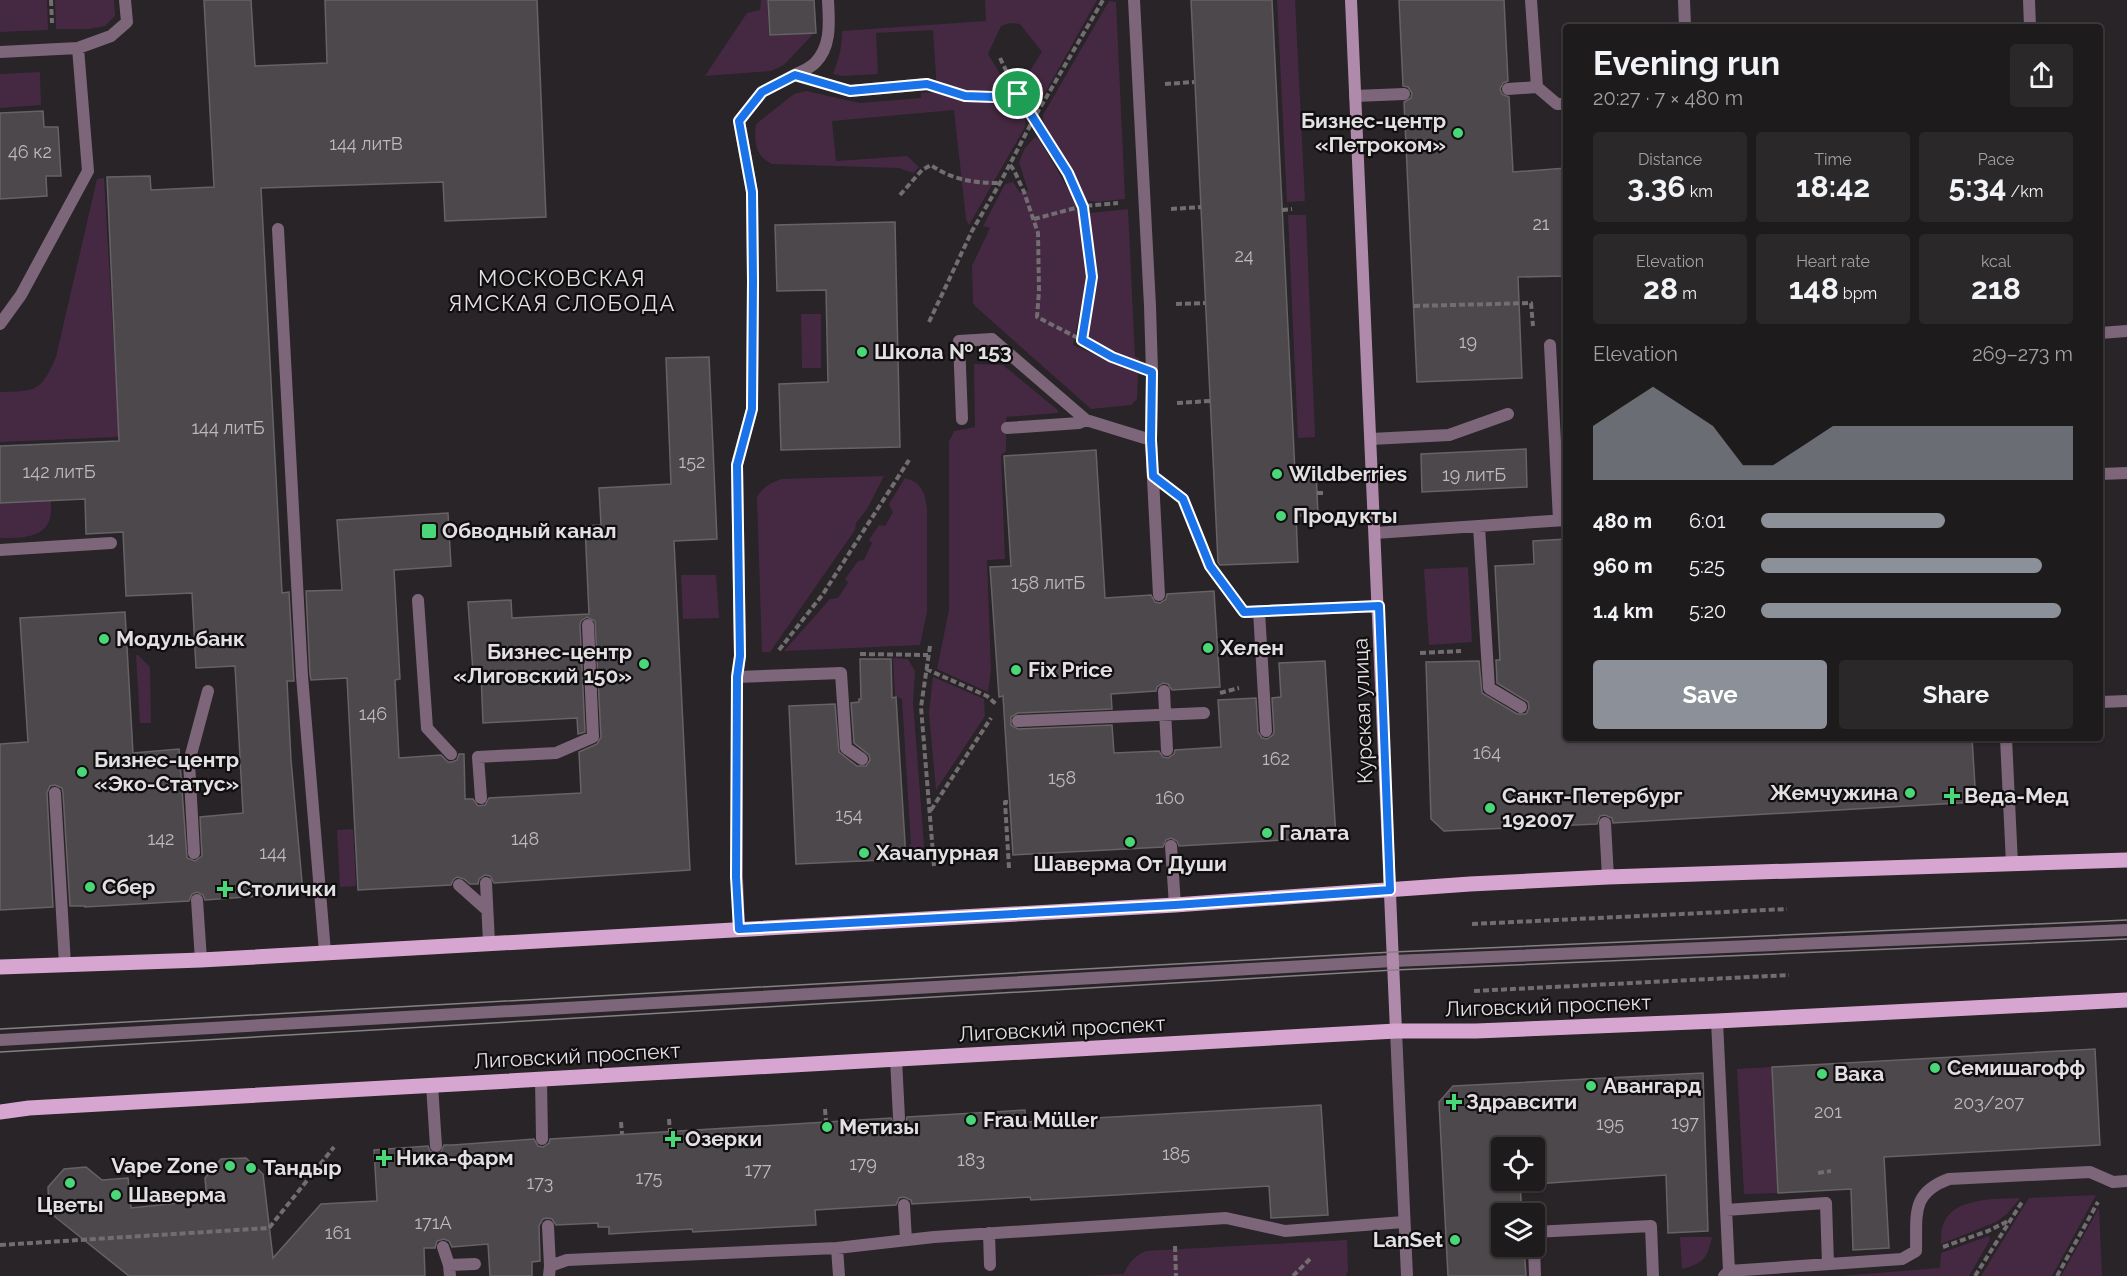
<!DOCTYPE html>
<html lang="en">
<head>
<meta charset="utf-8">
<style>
	body { margin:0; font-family:Raleway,sans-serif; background:#2b282a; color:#f1f3f6; height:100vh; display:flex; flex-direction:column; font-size:22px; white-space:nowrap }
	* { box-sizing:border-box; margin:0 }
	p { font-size:20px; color:#a1a1a4 }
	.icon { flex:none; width:33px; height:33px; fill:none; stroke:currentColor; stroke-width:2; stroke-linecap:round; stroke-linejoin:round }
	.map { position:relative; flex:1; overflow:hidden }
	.side { position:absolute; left:1563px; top:24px; width:540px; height:717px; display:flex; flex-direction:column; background:#1e1b1d; border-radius:6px; box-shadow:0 2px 4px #0004,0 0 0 2px #3c393b }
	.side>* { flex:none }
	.tools { position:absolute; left:1491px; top:1137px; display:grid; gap:12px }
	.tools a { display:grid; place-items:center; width:54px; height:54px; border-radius:6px; background:#1e1b1d; box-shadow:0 2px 4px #0004,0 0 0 2px #3c393b; font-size:30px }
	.pin { position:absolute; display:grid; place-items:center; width:51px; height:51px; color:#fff; margin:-26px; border:3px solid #fff; border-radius:50%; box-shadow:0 2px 6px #0007 }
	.round { display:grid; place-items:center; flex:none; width:63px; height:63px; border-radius:6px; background:#2b282a }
	.summary { display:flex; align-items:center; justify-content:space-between; height:102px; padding:0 30px }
	h1 { font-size:33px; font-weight:700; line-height:45px }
	.stats { display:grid; grid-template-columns:repeat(3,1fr); gap:9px; height:102px; padding:6px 30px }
	.stats div { display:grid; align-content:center; border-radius:6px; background:#2b282a; text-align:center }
	.stats b { font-size:30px; font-weight:700 }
	.stats small { font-size:16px; font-weight:400 }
	.stats p { font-size:16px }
	.chart { height:168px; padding:12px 30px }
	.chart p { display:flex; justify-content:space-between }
	.chart svg { width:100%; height:108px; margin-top:6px; fill:#8c9099; opacity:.7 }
	.cta { display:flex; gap:12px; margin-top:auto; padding:12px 30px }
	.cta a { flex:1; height:69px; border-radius:6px; background:#8c9099; color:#fff; font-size:24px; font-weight:700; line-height:69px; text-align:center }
	.cta a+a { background:#2b282a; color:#f1f3f6 }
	ul { padding:0 30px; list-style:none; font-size:20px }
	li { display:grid; grid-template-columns:96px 72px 1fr; align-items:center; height:45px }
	li i { height:15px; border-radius:8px; background:#8c9099 }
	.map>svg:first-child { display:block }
	.green { fill:#452942 }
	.building { fill:#4c484b; stroke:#676266; stroke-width:1.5; fill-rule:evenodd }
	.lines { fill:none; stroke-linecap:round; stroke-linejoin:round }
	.path { stroke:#716d70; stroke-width:4; stroke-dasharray:6 3; stroke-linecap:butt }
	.lane { stroke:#7d667a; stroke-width:12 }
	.street { stroke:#7d667a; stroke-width:12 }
	.secondary { stroke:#b08aab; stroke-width:12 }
	.primary { stroke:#d7a6d0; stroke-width:15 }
	.tram { stroke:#858184; stroke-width:1.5 }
	.route-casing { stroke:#fff; stroke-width:12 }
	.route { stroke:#1a73e8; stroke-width:8 }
	.poi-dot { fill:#49d778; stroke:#100e0f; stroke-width:2 }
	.labels { text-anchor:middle; stroke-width:4.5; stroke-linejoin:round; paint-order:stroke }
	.number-label { font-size:18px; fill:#bdbabd }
	.poi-label { font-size:21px; font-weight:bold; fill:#e3e0e3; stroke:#100e0f; text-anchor:start }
	.street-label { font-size:21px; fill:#e3e0e3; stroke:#100e0f }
	.neighbourhood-label { font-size:22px; letter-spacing:1.5px; fill:#e3e0e3; stroke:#100e0f }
</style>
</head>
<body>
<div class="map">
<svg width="2127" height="1276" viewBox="0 0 2127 1276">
	<rect width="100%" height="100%" fill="#282427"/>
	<path class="green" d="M0,0H47L48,30L0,32Z
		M55,0H114L115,16L105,26L89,29H56Z
		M761,0H767L769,36L814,33L784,65L771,71L705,76L747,13L760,10Z
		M985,0H1097L1041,100L1036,106H1032L1020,86L1042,52L1020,24L1010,23L1001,26L988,54L1026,117L1025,127L969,225L966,219L954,110L832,121L836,161L907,156L919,167L913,173L899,168L772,164C755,156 754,142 756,124L794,94L806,91L860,103L921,98V93L937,92L933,30L876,33L878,74L843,76L833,74C839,59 842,47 842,31L986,21Z
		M1277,0H1295L1305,201L1287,202Z
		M1109,1L1116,2L1125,199L1096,202L1086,200C1075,181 1042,135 1043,115Z
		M40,72L41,105L0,108V74Z
		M1035,137L1039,139L1076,203L1086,256V282L1073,345L1138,373L1137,399L1131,405L1091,409L976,307L973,303L972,266L990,228L983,226L1005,184L1013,182L1020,193L1028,190L1019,162L1025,148Z
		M104,178L119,437L0,442V392C36,391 41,392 56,357L97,179Z
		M1128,209L1135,357L1139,358L1140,363C1130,360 1094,347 1088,340C1082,330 1094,296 1096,284C1099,268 1091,235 1089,219L1090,213Z
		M1288,215H1306L1315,437L1298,438Z
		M801,314H821V368H802Z
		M974,364L1003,365L1059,411L1057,413L1006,417V451L1001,455L1005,559L987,560L991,670L988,692L937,669L949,610V442L954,431L975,427Z
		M884,476L867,509L856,523L855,530L770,652H762L757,497C763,487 770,483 782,479Z
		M905,478C922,483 925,492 927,509V612L920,645L784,651L830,599L838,598L848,583L845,579L858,561L864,560L872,543L869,540L879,525L885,526L893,512L889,504Z
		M51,500C51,508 52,518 47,525C38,539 14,538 0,538V503Z
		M1468,567L1472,642L1429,645L1424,569Z
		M681,575H716L719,618L683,619Z
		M136,655H138L150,667L151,723H140Z
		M893,658L908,659L915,671L913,702L924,845L922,853L910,854L909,845L911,844L902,699L895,696Z
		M933,677L984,699L985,716L936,790L929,713Z
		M353,829L356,886L340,887L337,830Z
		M1772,1067L1778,1193L1744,1194L1737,1069Z
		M2096,1195L2052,1276H1981L2029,1198Z
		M2020,1198L2007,1214L1996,1222L1941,1244C1941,1237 1941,1230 1943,1225C1952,1197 1997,1199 2020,1198Z
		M2099,1208L2102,1276H2061Z
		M1989,1236L1990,1240L1969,1276H1840L1940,1268L1941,1253Z
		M1680,1237H1712C1707,1259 1704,1263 1682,1269Z
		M1347,1240L1348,1270L1346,1276H1082L1124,1274C1128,1263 1135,1256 1146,1251Z"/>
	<path class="building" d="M204,0H251L255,66L327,63L325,0H537L546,217L445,221L443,182L261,188L282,593L289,592L294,681H287L291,760L303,893L205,900L203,895L197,892L192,894L189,901L85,907V906H70L63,793L62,788L55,785L50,786L47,793L53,907L0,910V744L28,742L20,618L125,612L133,753L179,749L187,858L195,861L202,856L200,817L243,813L235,666L196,668L192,593L126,596L123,532L86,534L85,499L0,503V446L119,441L107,177L150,176L151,190L214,187Z
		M768,0H814L816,33L770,35Z
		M1191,0H1272L1295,472L1316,471L1318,515L1296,516L1298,562L1220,565L1218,562Z
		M1399,0H1504L1508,81L1503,83L1500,89L1502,94L1509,97L1513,172L1566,168V276L1518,277L1522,378L1417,382L1404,102L1411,98L1412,93L1408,87L1403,86Z
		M43,111L44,127H58L61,176H46L47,196L0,199V113Z
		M895,222L900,447L781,450L779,384L828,382L826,290L777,291L775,225Z
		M709,357L717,539L674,541L690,870L494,883L490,876L485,875L479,879L478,884H470L464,879L457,877L453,880L451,885L358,890L347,678L311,680L310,675L306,591L342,590L337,520L448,513L451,566L394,570L400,679L395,680L399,758L441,755L448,762H452L457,760L459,754H464L465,799H473L478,806L485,805L489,798L581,793L579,752L597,744L601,737L595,621L587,617L581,621L580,625L585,732L578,734L577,718L483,723L481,672H473L468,602L511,600L512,618L589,614L585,526L601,525L599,488L671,484L666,358Z
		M1526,449L1527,487L1422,492L1421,454Z
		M1096,450L1105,598L1151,595L1155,602L1160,603L1166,599L1167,594L1214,591L1220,687L1172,690L1168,684L1163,683L1157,687L1156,691L1111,694L1112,709L1018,713L1011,717V725L1018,729L1112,725L1114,753L1159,751L1163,757L1168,758L1174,754L1175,750L1221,747L1218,700L1256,698L1258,732L1262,738L1267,739L1273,735L1274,731L1272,698L1281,697L1279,663L1325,661L1336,837L1179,846L1177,841L1171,838L1166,840L1163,847L1013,855L1003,696L999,697L990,567L1011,566L1004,456Z
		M1566,539V738H1651V740L1691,738H1972L1976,802L1613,823L1612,818L1605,815L1600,816L1597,824L1444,831L1431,819L1426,662L1479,661L1482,693L1517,714H1526L1529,708L1528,702L1497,683L1496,660H1500L1495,566L1534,564L1533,541Z
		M860,659H891L892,698L896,697L906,859L796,864L789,706L835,704L839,752L857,766H866L870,760L869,755L854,743L851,703L859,702V699H861Z
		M2095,1049L2100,1145L1884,1157L1889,1248L1853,1250L1851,1189L1778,1193L1772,1067Z
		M1703,1073L1708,1231L1668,1233L1666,1175L1520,1185L1522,1214H1502V1246H1524L1526,1276H1448L1439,1102L1453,1086ZM1502,1148H1534V1180H1502Z
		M1321,1105L1328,1215L1271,1218L1269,1186L1031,1200L1030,1197L912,1204L911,1200L904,1197L899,1198L896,1205L815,1210L816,1225L693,1232L692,1229L609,1234V1227H598V1223L556,1225L552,1219L547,1218L543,1219L539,1226L540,1261L532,1262V1276H490L488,1244L452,1247L449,1241L444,1239L437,1241L435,1248H424L425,1276H129L49,1212L48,1187L64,1169L86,1167L102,1180L128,1178L131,1208L207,1200L205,1178L221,1159L246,1158L263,1174L273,1258L321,1204L377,1201L374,1150L428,1146L430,1151L436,1154L441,1152L444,1145H453L534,1139L538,1146L543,1147L549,1143L550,1139L891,1118L895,1125L900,1126L906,1122L907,1117L1025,1110L1026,1122Z"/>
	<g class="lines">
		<path class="path" d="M51,0L52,23
			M1000,58L1016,91L1068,173L1083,206L1092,277L1082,340L1112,357L1127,362
			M1165,84L1194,82
			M950,92C972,99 996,96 1018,94
			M1010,165L1014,170L1024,192L1038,233L1039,291L1037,317L1082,340
			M900,195L922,170L931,165C952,180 974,183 1000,183
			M1171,209L1201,207
			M1282,210L1292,209
			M1034,219L1083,206L1118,203
			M1176,304L1205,303
			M1414,306L1531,303L1533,326
			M929,322L972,231L1000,183L1033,120L1103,0
			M1177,403L1210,401
			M1317,493H1324
			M930,646L921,707L934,866
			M779,650L823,594L909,460
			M1420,653L1461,651
			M860,654L928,655
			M926,669L987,696L997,705
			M1220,693L1239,688
			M931,810L991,718
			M1009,868L1005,802H1010
			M1472,924L1787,909
			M1474,991L1789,975
			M825,1109L826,1122
			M669,1119L670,1131
			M621,1122L622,1134
			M1818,1173L1831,1171
			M0,1245L269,1228L334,1147
			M1175,1246L1176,1276
			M1943,1247L1988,1231L2008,1221
			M1293,1276L1312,1257
			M1975,1276L2022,1202
			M2057,1276L2098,1202"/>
		<path class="lane" d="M1134,0L1150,306L1152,372L1151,440L1159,595
			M1531,0L1537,87L1557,104H1566
			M1684,0L1685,27
			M2029,0L2030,27
			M0,52L78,48L111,36L127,22L125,0
			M794,75C801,72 810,68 815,63C832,46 829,21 828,0
			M1508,89L1537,87
			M1355,96L1404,94
			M278,229L302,676L325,952
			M0,324L21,295L88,171L78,48
			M2100,333L2127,331
			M1550,345L1559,520
			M962,419L959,341L992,339L1086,420L1151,440
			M1007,428L1079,423L1086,420
			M1371,439L1449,435L1508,414
			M2100,474L2127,473
			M1153,476L1183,499L1210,566L1244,612L1379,606
			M1479,526L1489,688L1521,707
			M1375,533L1566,520
			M0,550L111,543
			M418,600L427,728L451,754
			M1259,611L1266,731
			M737,677L841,673L846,748L862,759
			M1164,691L1167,750
			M2100,702L2127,701
			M1018,721L1204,713
			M2006,738L2012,864
			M55,793L65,965
			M481,798L478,757L556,753L593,737L588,625
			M1605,823L1608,877
			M1171,846L1175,905
			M194,853L189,762L208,691
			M486,883L489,942
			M459,885L487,910
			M197,900L201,960
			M739,929L737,877V677L740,656L737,464L752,409L753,281L752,192L739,121L762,92L794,75L850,91L927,84
			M1717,1021L1729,1271
			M0,1040L1393,961L2127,930
			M896,1059L899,1118
			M541,1079L542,1139
			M432,1085L436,1146
			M904,1205L906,1240
			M1726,1210L1826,1203L1828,1264
			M548,1226L550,1266
			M1534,1232L1651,1226L1653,1276
			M989,1233L990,1265
			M1534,1246L1535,1276
			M443,1247L449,1265
			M837,1248L839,1276
			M450,1276L449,1265L475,1264
			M549,1276L550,1266L567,1260L837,1248L934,1237L1226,1218L1285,1231L1404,1222
			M1724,1276L1729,1271L1902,1259L1916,1251C1917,1216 1910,1193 1949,1179L2090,1172L2113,1182L2127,1181"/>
		<path class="street" d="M1396,1031L1407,1276"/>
		<path class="secondary" d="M1351,0L1396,1031"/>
		<path class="primary" d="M0,967L201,960L1175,905L1470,884L1608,877L2127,860
			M0,1112L29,1108L1396,1031H1476L1717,1021L2127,1000"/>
		<path class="tram" d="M0,1029L1393,952L2127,920
			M0,1052L1394,970L2127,939"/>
	</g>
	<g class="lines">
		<g class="route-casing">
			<path id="route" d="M795,75L850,91L927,84L965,96L993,97L1018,94L1068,173L1083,207L1092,277L1082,340L1112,357L1152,372L1151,440L1153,476L1183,499L1210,566L1244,612L1379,606L1390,890L1175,905L739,929L736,877L737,677L740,656L737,465L752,409L753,281L752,192L739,121L762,92Z"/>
		</g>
		<use href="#route" class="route"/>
	</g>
	<g class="poi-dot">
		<circle cx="1458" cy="133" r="6"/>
		<circle cx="862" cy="352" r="6"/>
		<circle cx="1277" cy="474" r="6"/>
		<circle cx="1281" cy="516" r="6"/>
		<rect x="421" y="523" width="16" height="16" rx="3"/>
		<circle cx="104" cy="639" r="6"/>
		<circle cx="1208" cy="648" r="6"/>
		<circle cx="644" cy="664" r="6"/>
		<circle cx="1016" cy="670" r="6"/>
		<circle cx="82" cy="772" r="6"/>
		<circle cx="1910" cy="793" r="6"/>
		<path d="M1949 787h6v6h6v6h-6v6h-6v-6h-6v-6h6z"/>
		<circle cx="1490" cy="808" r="6"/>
		<circle cx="1267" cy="833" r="6"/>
		<circle cx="1130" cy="842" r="6"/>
		<circle cx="864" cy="853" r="6"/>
		<circle cx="90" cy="887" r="6"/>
		<path d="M222 880h6v6h6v6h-6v6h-6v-6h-6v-6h6z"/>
		<circle cx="1935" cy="1068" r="6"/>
		<circle cx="1822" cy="1074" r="6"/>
		<circle cx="1591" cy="1086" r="6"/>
		<path d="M1451 1093h6v6h6v6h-6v6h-6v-6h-6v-6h6z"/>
		<circle cx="971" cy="1120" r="6"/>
		<circle cx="827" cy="1127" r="6"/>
		<path d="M670 1130h6v6h6v6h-6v6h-6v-6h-6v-6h6z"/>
		<path d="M381 1149h6v6h6v6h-6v6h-6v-6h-6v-6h6z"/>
		<circle cx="230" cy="1166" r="6"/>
		<circle cx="251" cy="1168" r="6"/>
		<circle cx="70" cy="1183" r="6"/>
		<circle cx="116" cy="1195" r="6"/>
		<circle cx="1455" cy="1240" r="6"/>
	</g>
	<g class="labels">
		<g class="number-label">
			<text x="366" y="150">144 литВ</text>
			<text x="30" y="158">46 к2</text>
			<text x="1541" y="230">21</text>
			<text x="1244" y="262">24</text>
			<text x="1468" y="348">19</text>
			<text x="228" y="434">144 литБ</text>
			<text x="692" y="468">152</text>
			<text x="59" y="478">142 литБ</text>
			<text x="1474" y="481">19 литБ</text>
			<text x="1048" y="589">158 литБ</text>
			<text x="373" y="720">146</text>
			<text x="1487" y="759">164</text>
			<text x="1276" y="765">162</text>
			<text x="1062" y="784">158</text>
			<text x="1170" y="804">160</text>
			<text x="849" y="821">154</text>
			<text x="161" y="845">142</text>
			<text x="525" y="845">148</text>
			<text x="273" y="859">144</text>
			<text x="1989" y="1109">203/207</text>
			<text x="1828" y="1118">201</text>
			<text x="1685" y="1129">197</text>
			<text x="1610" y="1130">195</text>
			<text x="1176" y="1160">185</text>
			<text x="971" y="1166">183</text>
			<text x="863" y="1170">179</text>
			<text x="758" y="1176">177</text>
			<text x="649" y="1184">175</text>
			<text x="540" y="1189">173</text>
			<text x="433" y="1229">171А</text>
			<text x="338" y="1239">161</text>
		</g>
		<g class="poi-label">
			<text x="1446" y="128" text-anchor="end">Бизнес-центр<tspan x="1446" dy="24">«Петроком»</tspan></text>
			<text x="874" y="359">Школа № 153</text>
			<text x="1289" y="481">Wildberries</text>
			<text x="1293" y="523">Продукты</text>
			<text x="442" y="538">Обводный канал</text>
			<text x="116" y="646">Модульбанк</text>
			<text x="1220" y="655">Хелен</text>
			<text x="632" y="659" text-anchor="end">Бизнес-центр<tspan x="632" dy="24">«Лиговский 150»</tspan></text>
			<text x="1028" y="677">Fix Price</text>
			<text x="94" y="767">Бизнес-центр<tspan x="94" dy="24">«Эко-Статус»</tspan></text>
			<text x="1898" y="800" text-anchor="end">Жемчужина</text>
			<text x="1502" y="803">Санкт-Петербург<tspan x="1502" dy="24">192007</tspan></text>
			<text x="1964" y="803">Веда-Мед</text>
			<text x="1279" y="840">Галата</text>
			<text x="876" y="860">Хачапурная</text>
			<text x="1130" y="871" text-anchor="middle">Шаверма От Души</text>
			<text x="102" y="894">Сбер</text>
			<text x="237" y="896">Столички</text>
			<text x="1947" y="1075">Семишагофф</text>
			<text x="1834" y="1081">Вака</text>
			<text x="1603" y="1093">Авангард</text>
			<text x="1466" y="1109">Здравсити</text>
			<text x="983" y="1127">Frau Müller</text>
			<text x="839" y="1134">Метизы</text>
			<text x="685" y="1146">Озерки</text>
			<text x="396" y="1165">Ника-фарм</text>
			<text x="218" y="1173" text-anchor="end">Vape Zone</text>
			<text x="263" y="1175">Тандыр</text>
			<text x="128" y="1202">Шаверма</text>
			<text x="70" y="1212" text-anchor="middle">Цветы</text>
			<text x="1443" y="1247" text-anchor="end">LanSet</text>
		</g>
		<g class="street-label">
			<text transform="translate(1363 711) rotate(-92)" y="7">Курская улица</text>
			<text transform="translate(1548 1006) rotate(-2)" y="7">Лиговский проспект</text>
			<text transform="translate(1062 1029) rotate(-3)" y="7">Лиговский проспект</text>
			<text transform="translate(577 1056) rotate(-3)" y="7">Лиговский проспект</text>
		</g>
		<g class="neighbourhood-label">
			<text x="562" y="286">МОСКОВСКАЯ<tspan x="562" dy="25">ЯМСКАЯ СЛОБОДА</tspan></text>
		</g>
	</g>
</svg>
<div class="tools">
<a><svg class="icon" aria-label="locate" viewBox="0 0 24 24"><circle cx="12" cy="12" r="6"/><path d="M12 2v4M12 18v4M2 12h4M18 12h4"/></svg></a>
<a><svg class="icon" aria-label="layers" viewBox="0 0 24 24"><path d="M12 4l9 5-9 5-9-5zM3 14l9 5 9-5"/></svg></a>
</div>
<div class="pin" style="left:1018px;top:94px;background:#1e9e55"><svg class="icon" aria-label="arrive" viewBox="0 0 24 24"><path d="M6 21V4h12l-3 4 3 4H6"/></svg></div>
<section class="side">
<div class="summary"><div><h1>Evening run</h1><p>20:27 · 7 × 480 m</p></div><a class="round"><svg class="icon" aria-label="share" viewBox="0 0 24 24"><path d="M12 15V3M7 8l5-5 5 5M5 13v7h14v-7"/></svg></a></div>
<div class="stats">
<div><p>Distance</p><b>3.36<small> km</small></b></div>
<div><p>Time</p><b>18:42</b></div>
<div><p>Pace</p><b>5:34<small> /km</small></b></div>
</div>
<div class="stats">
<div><p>Elevation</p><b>28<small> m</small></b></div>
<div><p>Heart rate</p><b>148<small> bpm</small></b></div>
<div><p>kcal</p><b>218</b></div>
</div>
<div class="chart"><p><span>Elevation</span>269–273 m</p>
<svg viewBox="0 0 160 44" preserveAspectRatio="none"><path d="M0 44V22L10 14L20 6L30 14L40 22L50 38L60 38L70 30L80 22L90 22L100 22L110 22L120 22L130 22L140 22L150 22L160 22V44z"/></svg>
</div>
<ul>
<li><b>480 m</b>6:01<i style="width:59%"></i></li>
<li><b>960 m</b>5:25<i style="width:90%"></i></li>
<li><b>1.4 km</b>5:20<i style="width:96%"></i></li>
</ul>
<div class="cta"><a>Save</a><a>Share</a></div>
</section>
</div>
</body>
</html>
